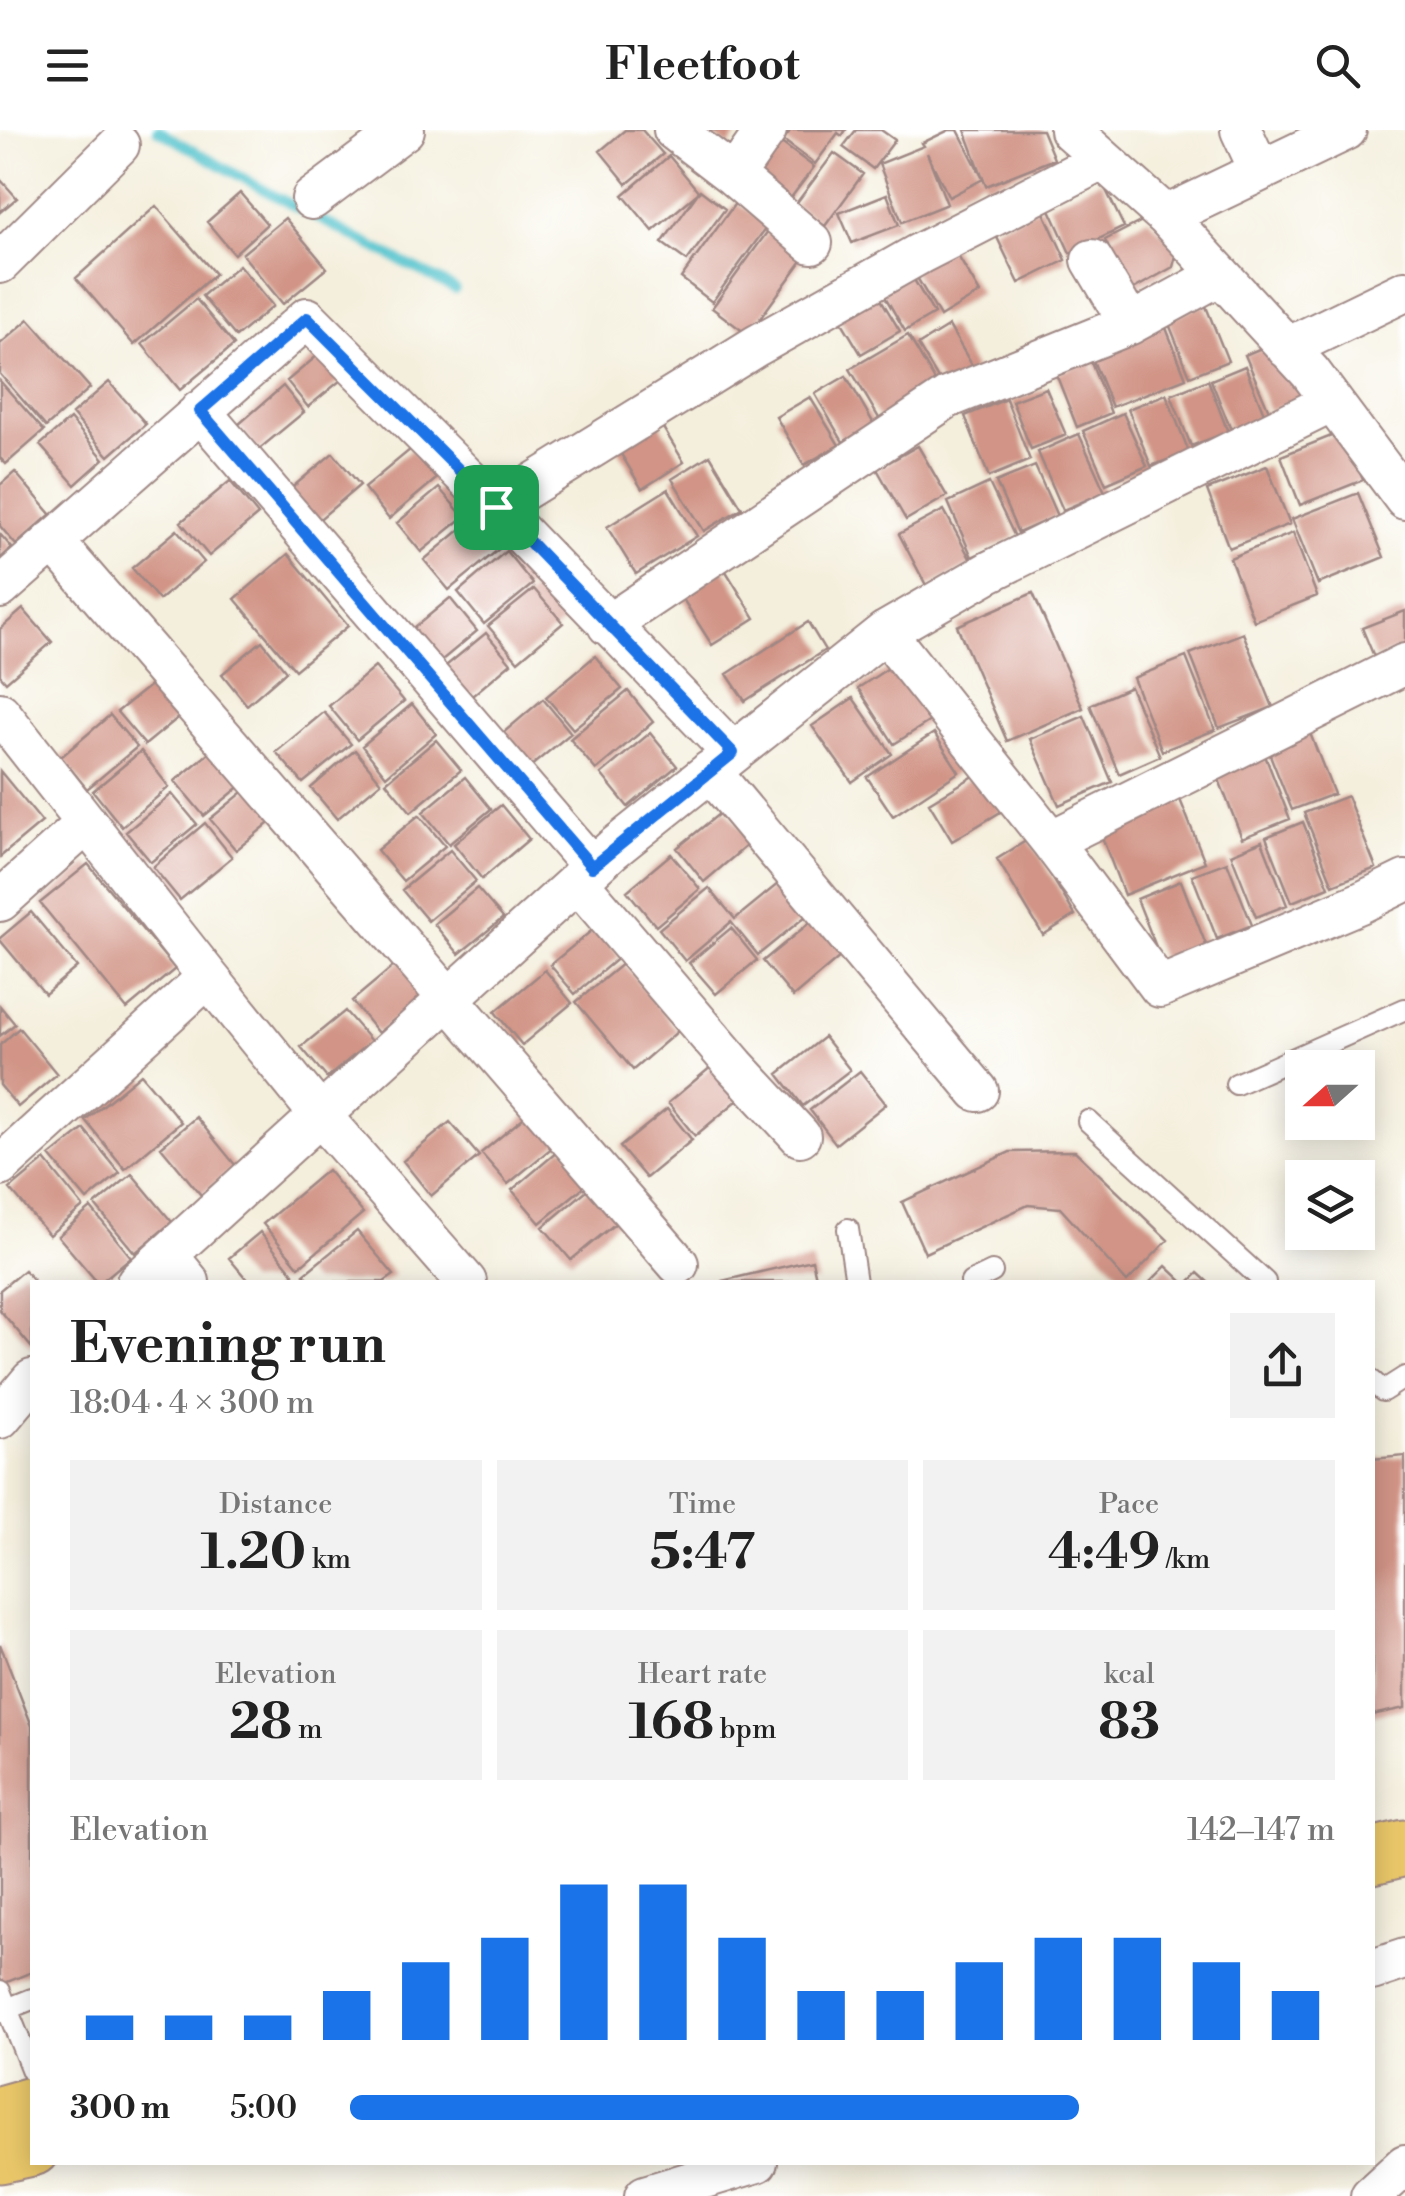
<!DOCTYPE html>
<html lang="en">
<head>
<meta charset="utf-8">
<style>
	body { margin:0; font-family:"Libre Bodoni",serif; background:#f2f2f2; color:#222; height:100vh; display:flex; flex-direction:column; font-size:38px; white-space:nowrap }
	* { box-sizing:border-box; margin:0 }
	p { font-size:32px; color:#767676 }
	.icon { flex:none; width:55px; height:55px; fill:none; stroke:currentColor; stroke-width:2; stroke-linecap:round; stroke-linejoin:round }
	.map { position:relative; flex:1; overflow:hidden }
	.side { position:absolute; left:30px; top:1150px; width:1345px; height:885px; display:flex; flex-direction:column; background:#fff; border-radius:0px; box-shadow:0 5px 25px #0003 }
	.side>* { flex:none }
	.needle { width:65px; rotate:249deg }
	.fabs { position:absolute; left:1285px; top:920px; display:grid; gap:20px }
	.fabs a { display:grid; place-items:center; width:90px; height:90px; border-radius:0px; background:#fff; box-shadow:0 5px 25px #0003; font-size:50px }
	.pin { position:absolute; display:grid; place-items:center; width:85px; height:85px; color:#fff; margin:-42px; border-radius:20px; box-shadow:0 5px 15px #0006 }
	.round { display:grid; place-items:center; flex:none; width:105px; height:105px; border-radius:0px; background:#f2f2f2 }
	.head { display:flex; align-items:center; justify-content:space-between; height:170px; padding:0 40px }
	h1 { font-size:55px; font-weight:800; line-height:75px }
	.metrics { display:grid; grid-template-columns:repeat(3,1fr); gap:15px; height:170px; padding:10px 40px }
	.metrics div { display:grid; align-content:center; border-radius:0px; background:#f2f2f2; text-align:center }
	.metrics b { font-size:50px; font-weight:800 }
	.metrics small { font-size:28px; font-weight:400 }
	.metrics p { font-size:28px }
	.chart { height:280px; padding:20px 40px }
	.chart p { display:flex; justify-content:space-between }
	.chart svg { width:100%; height:180px; margin-top:10px; stroke:#1a73e8; stroke-width:6 }
	ul { padding:0 40px; list-style:none; font-size:32px }
	li { display:grid; grid-template-columns:160px 120px 1fr; align-items:center; height:75px }
	li i { height:25px; border-radius:12px; background:#1a73e8 }
	header { display:flex; justify-content:space-between; align-items:center; height:130px; padding:0 40px; background:#fff; font-size:45px; font-weight:800 }
	.map>svg:first-child { display:block }
	.lines { fill:none; stroke-linecap:round; stroke-linejoin:round }
	.stream { stroke:#57c4ce; stroke-width:10 }
	.building { fill:#d19486 }
	.service-casing { stroke:#9f8784; stroke-width:24 }
	.minor-casing { stroke:#9f8784; stroke-width:44 }
	.primary-casing { stroke:#9f8784; stroke-width:59 }
	.service { stroke:#fff; stroke-width:20 }
	.minor { stroke:#fff; stroke-width:40 }
	.primary { stroke:#e9c769; stroke-width:55 }
	.route-casing { stroke:#fff; stroke-width:20 }
	.route { stroke:#1a73e8; stroke-width:12 }
</style>
</head>
<body>
<header><svg class="icon" aria-label="menu" viewBox="0 0 24 24"><path d="M4 6h16M4 12h16M4 18h16"/></svg>Fleetfoot<svg class="icon" aria-label="search" viewBox="0 0 24 24"><circle cx="10" cy="10" r="6"/><path d="M15 15l6 6"/></svg></header>
<div class="map">
<svg width="1405" height="2066" viewBox="0 0 1405 2066">
	<rect width="100%" height="100%" fill="#fff"/>
	<filter id="ink" filterUnits="userSpaceOnUse"><feTurbulence type="fractalNoise" baseFrequency=".01" numOctaves="2"/><feDisplacementMap in="SourceGraphic" scale="20" xChannelSelector="R" yChannelSelector="G"/><feConvolveMatrix kernelMatrix="1 2 1 2 8 2 1 2 1" color-interpolation-filters="sRGB"/></filter>
	<filter id="wash" filterUnits="userSpaceOnUse"><feTurbulence type="fractalNoise" baseFrequency=".0048" numOctaves="4" result="noise"/><feDisplacementMap in="SourceGraphic" scale="40" xChannelSelector="R" yChannelSelector="G"/><feGaussianBlur stdDeviation="2.25" result="paint"/><feColorMatrix in="noise" values="0 0 0 0 0 0 0 0 0 0 0 0 0 0 0 0 0 1.4 0 .05"/><feComposite in="paint" operator="in"/></filter>
	<g filter="url(#wash)">
		<rect width="100%" height="100%" fill="#f4efdd"/>
		<g class="lines">
			<path class="stream" d="M157,0L279,68L455,159"/>
		</g>
		<g id="blocks">
			<path class="building" d="M625,0H642L663,24L627,54L600,21Z
				M706,0H741L729,17Z
				M791,0H846L842,6L838,3L815,34L783,10Z
				M856,0H881L895,10L873,39L843,17Z
				M949,0H958L983,49L949,67L927,23L947,74L902,92L879,34L924,16L922,13Z
				M965,0H1042L1054,29L986,56Z
				M780,12L814,37L787,73L753,48Z
				M834,23L863,44L825,96L795,75Z
				M669,26L699,62L653,101L623,65Z
				M0,49L17,68L0,82Z
				M1101,50L1124,97L1070,123L1048,75Z
				M700,60L725,79L687,131L662,113Z
				M240,63L267,94L234,124L207,92Z
				M887,64L899,95L852,113L839,83Z
				M736,72L768,95L712,172L681,148Z
				M156,76L215,144L134,215L76,148Z
				M1041,76L1066,130L1019,153L993,99Z
				M285,88L327,138L283,174L242,124Z
				M1148,88L1178,118L1173,137L1130,161L1105,110Z
				M768,101L804,128L748,205L712,178Z
				M952,116L980,163L940,187L912,139Z
				M239,135L273,176L236,207L202,166Z
				M909,141L934,184L905,201L880,158Z
				M873,156L900,201L861,224L834,179Z
				M196,169L234,215L180,260L142,214Z
				M1205,174L1228,231L1190,246L1167,189Z
				M29,189L90,258L46,297L0,244V214Z
				M1164,193L1186,248L1112,277L1090,223Z
				M949,196L975,240L944,259L918,215Z
				M908,205L938,256L880,290L850,239Z
				M330,215L352,241L308,277L287,251Z
				M1266,216L1314,263L1269,281L1245,225Z
				M1090,230L1111,283L1077,297L1056,244Z
				M1245,236L1265,286L1231,300L1211,250Z
				M846,246L874,294L843,312L815,264Z
				M1208,250L1228,302L1191,316L1171,265Z
				M0,251L44,301L6,334L0,328Z
				M109,252L146,294L109,326L72,284Z
				M283,256L304,282L258,320L238,295Z
				M1046,258L1066,305L1031,319L1012,271Z
				M1166,264L1189,322L1151,336L1128,279Z
				M810,267L839,315L804,335L776,287Z
				M1006,269L1030,330L989,347L965,286Z
				M1123,283L1147,336L1106,354L1083,301Z
				M657,288L684,332L642,359L615,314Z
				M70,289L104,329L75,355L40,315Z
				M1344,301L1363,350L1300,375L1281,326Z
				M1079,304L1105,362L1063,380L1038,322Z
				M918,316L947,366L906,390L877,339Z
				M411,319L436,349L389,389L364,358Z
				M333,323L360,355L315,393L288,361Z
				M710,325L742,378L704,401L672,349Z
				M1035,336L1057,386L1018,403L996,352Z
				M1267,336L1290,394L1229,418L1207,360Z
				M15,342L51,384L16,415L0,396V355Z
				M230,351L258,385L209,426L181,392Z
				M989,353L1015,407L972,427L948,372Z
				M439,358L464,387L421,422L397,393Z
				M668,359L697,406L636,444L607,397Z
				M1358,363L1384,427L1318,454L1292,389Z
				M944,380L973,434L927,457L899,404Z
				M474,388L499,419L449,460L424,430Z
				M177,400L204,432L159,470L132,438Z
				M1293,403L1317,466L1254,491L1230,428Z
				M0,404L12,418L0,429Z
				M506,421L533,454L484,494L458,462Z
				M288,424L348,496L295,540L235,469Z
				M724,438L755,488L712,515L681,466Z
				M534,459L563,493L518,531L488,496Z
				M1033,463L1083,578L1007,611L957,496Z
				M450,468L477,501L436,535L409,502Z
				M23,479L52,512L6,552L0,545V499Z
				M1405,481V517L1375,529L1362,498Z
				M808,492L825,520L745,571L727,544Z
				M486,503L511,533L466,571L441,540Z
				M1243,503L1273,577L1219,598L1190,524Z
				M262,511L286,541L247,575L222,544Z
				M595,526L622,559L573,599L546,567Z
				M1186,527L1215,600L1162,621L1133,548Z
				M893,535L930,591L894,614L858,558Z
				M375,537L404,571L357,610L329,576Z
				M158,549L185,582L145,615L117,582Z
				M1130,557L1160,626L1119,644L1090,575Z
				M628,561L653,592L596,640L570,609Z
				M853,568L892,624L852,652L812,596Z
				M543,569L571,603L524,642L496,609Z
				M412,574L436,604L386,646L362,616Z
				M324,582L351,614L303,653L276,622Z
				M110,585L137,617L87,659L61,627Z
				M1084,586L1112,652L1059,675L1030,609Z
				M1308,598L1334,664L1292,680L1266,615Z
				M650,603L677,636L628,677L601,644Z
				M934,603L959,642L893,686L867,647Z
				M436,610L461,640L411,682L386,652Z
				M220,614L248,650L204,686L175,651Z
				M355,620L381,652L337,689L311,658Z
				M141,621L169,657L122,697L93,661Z
				M1264,623L1290,689L1242,708L1216,642Z
				M0,641L42,692L0,727Z
				M979,643L1002,681L952,711L929,673Z
				M465,647L491,679L449,714L423,682Z
				M253,654L279,685L236,720L210,689Z
				M1177,662L1205,732L1124,765L1097,694Z
				M172,664L197,694L151,732L126,702Z
				M1347,666L1376,738L1333,755L1304,683Z
				M501,675L529,709L482,749L454,714Z
				M725,679L752,711L704,752L677,718Z
				M419,685L445,716L403,751L377,720Z
				M1303,692L1329,757L1292,772L1266,707Z
				M205,693L232,727L180,770L153,737Z
				M1029,709L1075,785L1043,805L997,729Z
				M1262,711L1287,775L1256,787L1231,724Z
				M450,720L476,751L428,791L402,760Z
				M671,724L700,759L656,796L627,761Z
				M1227,732L1252,795L1217,809L1192,745Z
				M88,734L175,839L127,879L40,773Z
				M1181,751L1208,820L1164,837L1137,769Z
				M779,753L806,786L758,825L731,792L685,831L659,799L709,758L735,789Z
				M477,758L503,788L459,824L434,794Z
				M31,782L77,837L45,864L0,810V808Z
				M819,785L848,820L793,867L763,831Z
				M596,797L620,826L575,864L550,835Z
				M731,798L757,830L716,864L689,833Z
				M401,830L428,862L378,903L352,871Z
				M623,833L678,901L633,940L576,872Z
				M545,840L572,873L522,915L495,882Z
				M0,876L15,894L0,906Z
				M345,881L371,911L327,948L301,917Z
				M19,898L57,944L18,977L0,955V915Z
				M824,907L850,940L803,976L778,944Z
				M718,931L745,964L695,1006L668,973Z
				M860,941L886,974L836,1014L810,980Z
				M141,944L181,992L125,1039L85,990Z
				M534,979L560,1011L508,1054L481,1023Z
				M667,979L692,1010L646,1048L620,1017Z
				M196,987L236,1036L201,1065L161,1017Z
				M450,992L479,1026L431,1066L403,1031Z
				M84,999L120,1043L87,1070L50,1026Z
				M564,1016L592,1050L540,1093L512,1060Z
				M1075,1021L1168,1110L1127,1152L1060,1078L1028,1075L925,1123L902,1072L1010,1022Z
				M45,1030L83,1077L49,1105L10,1059Z
				M327,1040L363,1083L299,1137L263,1094Z
				M132,1044L172,1092L135,1123L95,1075Z
				M594,1054L622,1088L571,1130L543,1097Z
				M91,1078L131,1127L101,1152H97L58,1106Z
				M357,1101L394,1145L384,1152H312L304,1144Z
				M260,1102L294,1144L284,1152H249L229,1128Z
				M812,1130L817,1152H722V1151Z
				M1166,1136L1183,1152H1150Z
				M24,1140L35,1152H32V1218L0,1180V1160Z
				M1198,1143L1208,1152H1189Z
				M1405,1326V1578L1372,1585V1329Z
				M0,1514L32,1596V1842L0,1855Z"/>
		</g>
	</g>
	<g filter="url(#ink)">
		<use href="#blocks" fill-opacity="0" stroke="#9f8784" stroke-width="2.5"/>
		<g class="lines">
			<g class="service-casing">
				<path id="service" d="M1236,954L1405,879
					M1088,991L1265,1152
					M848,1099L856,1152
					M971,1152L992,1142
					M1372,1251L1383,1261L1405,1247
					M0,1861L32,1941
					M7,1879L32,1869"/>
			</g>
			<g class="minor-casing">
				<path id="minor" d="M674,0L734,46L812,113
					M1070,0L1166,86L1310,242L1405,369
					M1241,0L1260,41
					M734,46L766,0
					M312,69L404,0
					M1166,86L1346,0
					M1092,130L1130,194
					M0,133L119,15
					M1287,218L1405,161
					M200,281L592,737
					M496,377L756,216L919,124L1102,30
					M53,411L678,1134
					M0,458L307,188L496,377L733,623
					M608,495L947,268L1130,194L1220,145
					M885,502L1051,711L1160,857L1360,773L1405,751
					M0,583L208,847L320,985L466,1152
					M710,641L978,961
					M1051,711L1405,534
					M577,751L735,936L800,1006
					M0,771L87,693
					M0,1036L208,847
					M167,1125L189,1152
					M137,1152L613,719L885,502L989,442L1332,272
					M0,1288L32,1250
					M1372,1840L1405,1829
					M645,2066L757,2032
					M1371,2066L1405,2035"/>
			</g>
			<g class="primary-casing">
				<path id="primary" d="M1372,1726L1405,1718
					M0,1984L32,1975
					M0,2025L32,2018"/>
			</g>
			<use href="#service" class="service"/>
			<use href="#minor" class="minor"/>
			<use href="#primary" class="primary"/>
		</g>
	</g>
	<g class="lines" filter="url(#ink)">
		<g class="route-casing">
			<path id="route" d="M307,188L496,377L733,623L592,737L200,281Z"/>
		</g>
		<use href="#route" class="route"/>
	</g>
</svg>
<div class="fabs">
<a><svg class="needle" viewBox="-14 -14 28 28"><path d="M0-13l5 13h-10z" fill="#e53935"/><path d="M0 13l5-13h-10z" fill="#767676"/></svg></a>
<a><svg class="icon" aria-label="layers" viewBox="0 0 24 24"><path d="M12 4l9 5-9 5-9-5zM3 14l9 5 9-5"/></svg></a>
</div>
<div class="pin" style="left:496px;top:377px;background:#1e9e55"><svg class="icon" aria-label="arrive" viewBox="0 0 24 24"><path d="M6 21V4h12l-3 4 3 4H6"/></svg></div>
<section class="side">
<div class="head"><div><h1>Evening run</h1><p>18:04 · 4 × 300 m</p></div><a class="round"><svg class="icon" aria-label="share" viewBox="0 0 24 24"><path d="M12 15V3M7 8l5-5 5 5M5 13v7h14v-7"/></svg></a></div>
<div class="metrics">
<div><p>Distance</p><b>1.20<small> km</small></b></div>
<div><p>Time</p><b>5:47</b></div>
<div><p>Pace</p><b>4:49<small> /km</small></b></div>
</div>
<div class="metrics">
<div><p>Elevation</p><b>28<small> m</small></b></div>
<div><p>Heart rate</p><b>168<small> bpm</small></b></div>
<div><p>kcal</p><b>83</b></div>
</div>
<div class="chart"><p><span>Elevation</span>142–147 m</p>
<svg viewBox="0 0 160 44" preserveAspectRatio="none"><path d="M5 44V38M15 44V38M25 44V38M35 44V32M45 44V25M55 44V19M65 44V6M75 44V6M85 44V19M95 44V32M105 44V32M115 44V25M125 44V19M135 44V19M145 44V25M155 44V32"/></svg>
</div>
<ul>
<li><b>300 m</b>5:00<i style="width:74%"></i></li>
</ul>
</section>
</div>
</body>
</html>
